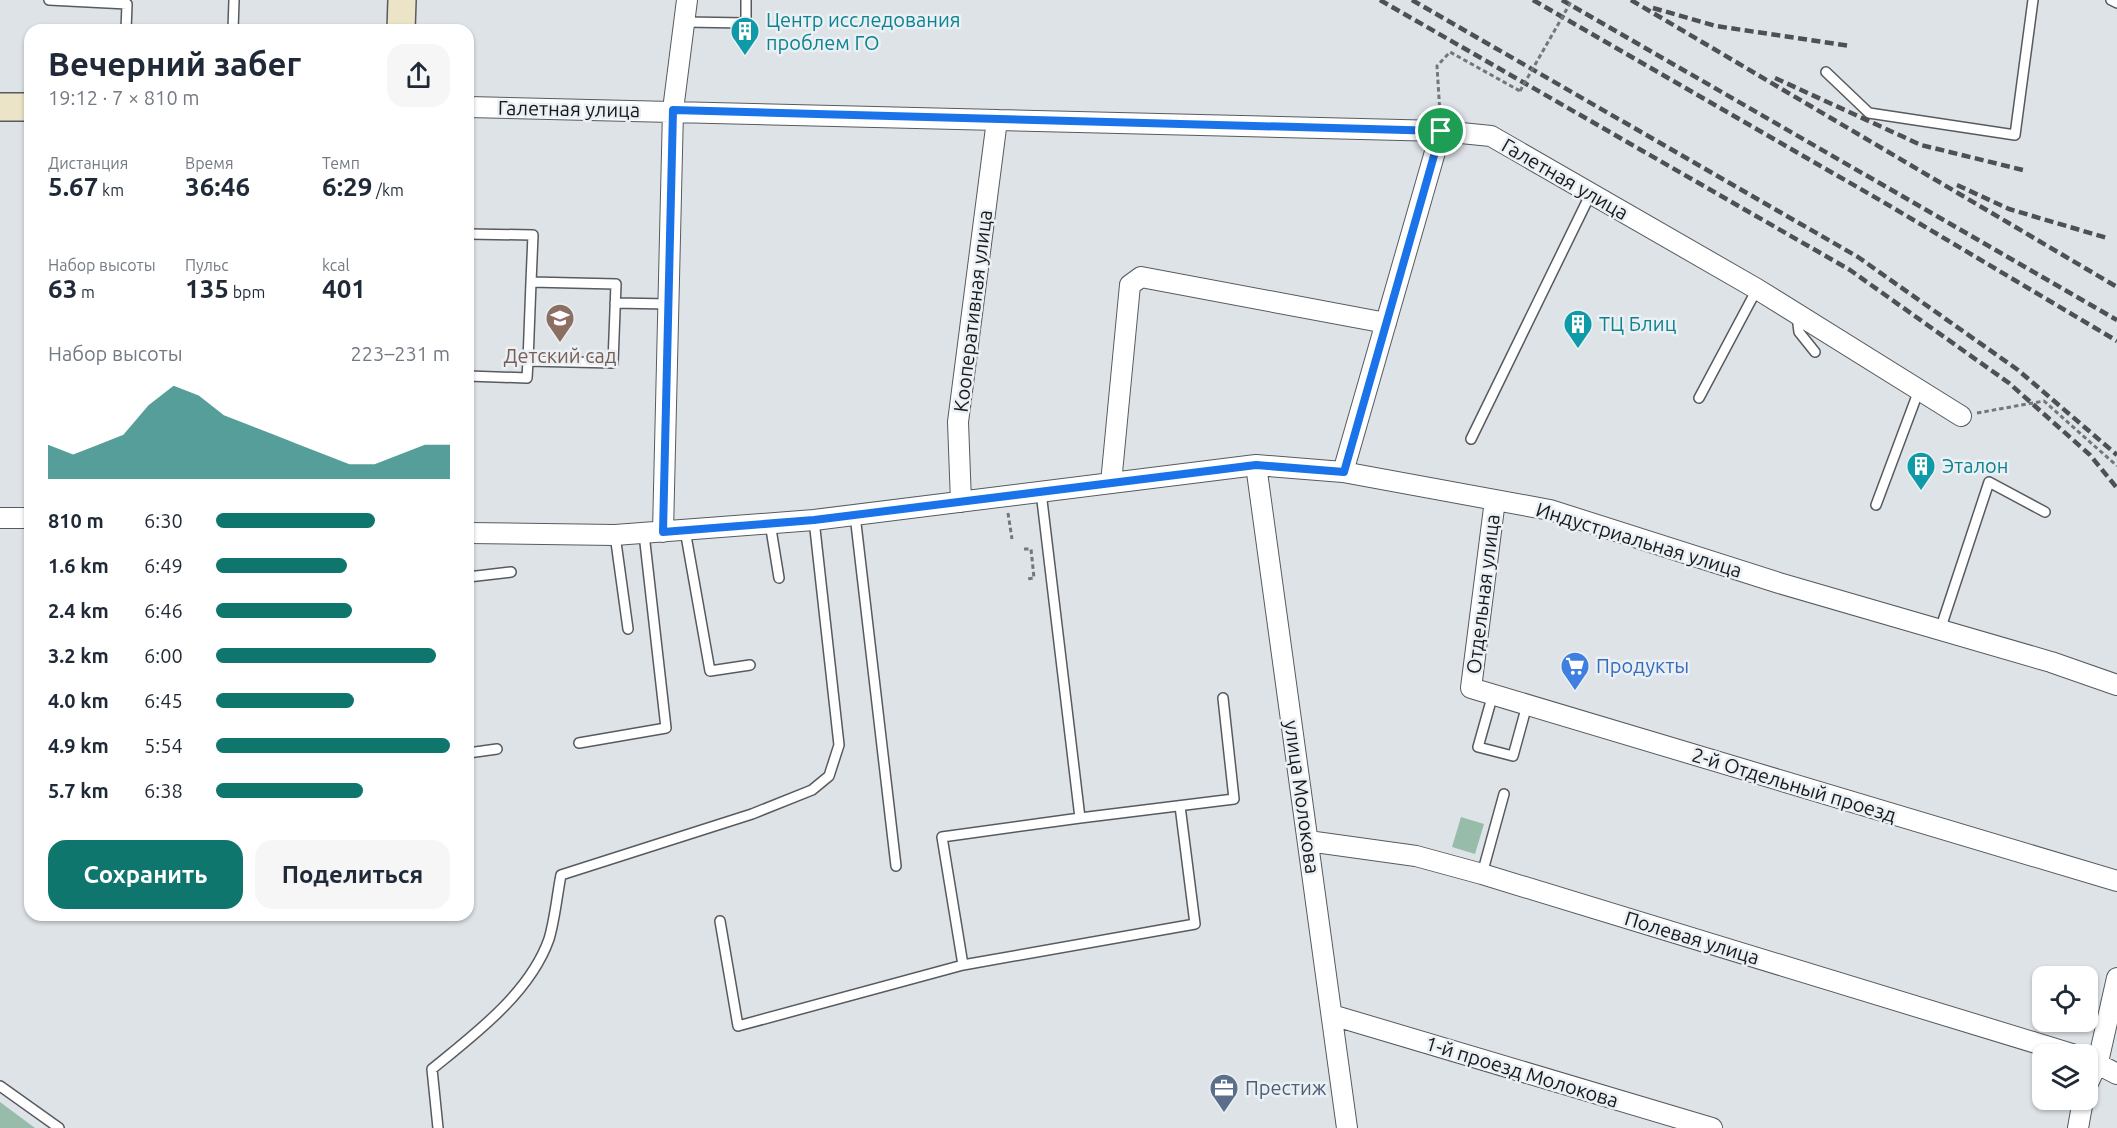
<!DOCTYPE html>
<html lang="ru">
<head>
<meta charset="utf-8">
<style>
	body { margin:0; font-family:Ubuntu,sans-serif; background:#f6f6f7; color:#1f2937; height:100vh; display:flex; flex-direction:column; font-size:22px; white-space:nowrap }
	* { box-sizing:border-box; margin:0 }
	p { font-size:20px; color:#747a83 }
	.icon { flex:none; width:33px; height:33px; fill:none; stroke:currentColor; stroke-width:2; stroke-linecap:round; stroke-linejoin:round }
	.map { position:relative; flex:1; overflow:hidden }
	.panel { position:absolute; left:24px; top:24px; width:450px; height:897px; display:flex; flex-direction:column; background:#fff; border-radius:18px; box-shadow:0 2px 4px #0004 }
	.panel>* { flex:none }
	.buttons { position:absolute; left:2032px; top:966px; display:grid; gap:12px }
	.buttons a { display:grid; place-items:center; width:66px; height:66px; border-radius:12px; background:#fff; box-shadow:0 2px 4px #0004; font-size:30px }
	.pin { position:absolute; display:grid; place-items:center; width:51px; height:51px; color:#fff; margin:-26px; border:3px solid #fff; border-radius:50%; box-shadow:0 2px 6px #0007 }
	.round { display:grid; place-items:center; flex:none; width:63px; height:63px; border-radius:18px; background:#f6f6f7 }
	.head { display:flex; align-items:center; justify-content:space-between; height:102px; padding:0 24px }
	h1 { font-size:33px; font-weight:600; line-height:45px }
	.figures { display:grid; grid-template-columns:repeat(3,1fr); gap:9px; height:102px; padding:6px 24px }
	.figures div { display:grid; align-content:center }
	.figures b { font-size:26px; font-weight:600 }
	.figures small { font-size:16px; font-weight:400 }
	.figures p { font-size:16px }
	.chart { height:168px; padding:12px 24px }
	.chart p { display:flex; justify-content:space-between }
	.chart svg { width:100%; height:108px; margin-top:6px; fill:#0f766e; opacity:.7 }
	.cta { display:flex; gap:12px; margin-top:auto; padding:12px 24px }
	.cta a { flex:1; height:69px; border-radius:18px; background:#0f766e; color:#fff; font-size:24px; font-weight:600; line-height:69px; text-align:center }
	.cta a+a { background:#f6f6f7; color:#1f2937 }
	ul { padding:0 24px; list-style:none; font-size:20px }
	li { display:grid; grid-template-columns:96px 72px 1fr; align-items:center; height:45px }
	li i { height:15px; border-radius:8px; background:#0f766e }
	.map>svg:first-child { display:block }
	.green { fill:#97bdaa }
	.lines { fill:none; stroke-linecap:round; stroke-linejoin:round }
	.lane-casing { stroke:#575b5f; stroke-width:12 }
	.street-casing { stroke:#575b5f; stroke-width:22 }
	.secondary-casing { stroke:#575b5f; stroke-width:30 }
	.path { stroke:#74777a; stroke-width:3; stroke-dasharray:4.5 3; stroke-linecap:butt }
	.lane { stroke:#fff; stroke-width:9 }
	.street { stroke:#fff; stroke-width:20 }
	.secondary { stroke:#ece4c7; stroke-width:27 }
	.rail { stroke:#4e5053; stroke-width:4.5; stroke-dasharray:9 4.5; stroke-linecap:butt }
	.path-bridge { stroke:#74777a; stroke-width:3; stroke-dasharray:4.5 3; stroke-linecap:butt }
	.route-casing { stroke:#fff; stroke-width:12 }
	.route { stroke:#1a73e8; stroke-width:8 }
	.labels { text-anchor:middle; stroke-width:5; stroke-linejoin:round; paint-order:stroke }
	.culture-label { font-size:20px; fill:#0d838f; stroke:#ebf0f5; text-anchor:start }
	.street-label { font-size:20px; fill:#18191b; stroke:#ebf0f5 }
	.education-label { font-size:20px; fill:#785e54; stroke:#ebf0f5 }
	.shop-label { font-size:20px; fill:#366cbe; stroke:#ebf0f5; text-anchor:start }
	.service-label { font-size:20px; fill:#4e5e75; stroke:#ebf0f5; text-anchor:start }
</style>
</head>
<body>
<div class="map">
<svg width="2117" height="1128" viewBox="0 0 2117 1128">
	<rect width="100%" height="100%" fill="#dee3e8"/>
	<path class="green" d="M1461,817L1484,824L1475,854L1452,847Z
		M0,1102L35,1128H0Z"/>
	<g class="lines">
		<g class="lane-casing">
			<path id="lane" d="M49,0L127,4L126,30
				M2111,0L2117,3
				M685,22L746,23V0
				M233,30L234,0
				M1826,72L1869,113L2015,135L2033,0
				M468,234L533,235L531,282L616,284L613,363L528,361L527,378L468,376
				M615,303L669,304
				M1797,316L1799,332L1815,352
				M528,361L531,282
				M1699,398L1757,289
				M1471,439L1591,193
				M1041,492L1080,818L1234,799L1223,698
				M1876,505L1919,390
				M855,515L896,866
				M770,523L779,578
				M685,530L710,671L750,665
				M615,535L628,629
				M468,577L511,572
				M1940,630L1989,482L2045,512
				M1493,694L1478,747L1513,756L1527,705
				M579,743L666,728L644,534
				M468,753L497,749
				M1080,818L942,837L963,965L1195,924L1180,806
				M1482,874L1504,794
				M720,921L738,1026L963,965
				M0,1086L59,1128
				M438,1128L432,1069C475,1034 530,993 549,939C555,919 557,895 561,875L752,814L812,790L829,776L839,745L814,520"/>
		</g>
		<g class="street-casing">
			<path id="street" d="M468,107L1441,131L1491,136L1757,289L1961,416
				M1256,465L1347,1128
				M1343,472L1441,131
				M1111,483L1130,285L1141,277L1386,323
				M1495,500L1471,688L2117,881
				M961,502L958,422L997,120
				M0,518H30
				M663,532L673,110L687,0
				M468,533L615,535L814,520L1256,465L1343,472L1550,510L1779,583L2051,662L2117,685
				M1308,841L1416,856L1482,874L2072,1054
				M1332,1015L1712,1128
				M2088,1059L2117,1074
				M2088,1083L2098,1062L2117,978
				M2078,1128L2083,1100"/>
		</g>
		<g class="secondary-casing">
			<path id="secondary" d="M401,30L402,0
				M0,107H30"/>
		</g>
		<path class="path" d="M1440,114L1437,66L1450,52L1520,91
			M1977,413L2044,401L2117,466
			M1008,513L1012,539
			M1024,549H1031L1034,578L1027,579"/>
		<use href="#lane" class="lane"/>
		<use href="#street" class="street"/>
		<use href="#secondary" class="secondary"/>
		<path class="rail" d="M1380,0L1850,270L2009,383L2090,455L2117,488
			M1412,0L1858,257L2018,370L2117,455
			M1533,0L1890,206L2117,341
			M1562,0L2117,320
			M1631,0L2117,287
			M1653,8L1716,26L1850,46
			M1775,78L1921,145L2023,170
			M1957,185L2009,209L2107,238"/>
		<path class="path-bridge" d="M1520,91L1572,0"/>
	</g>
	<g class="lines">
		<g class="route-casing">
			<path id="route" d="M673,110L1441,131L1344,472L1256,465L814,520L663,532Z"/>
		</g>
		<use href="#route" class="route"/>
	</g>
	<defs>
		<g id="building-pin" transform="scale(1.5)"><path d="M0 17L-7.5 6A9.5 9.5 0 1 1 7.5 6Z" fill="#0f9aa8" stroke="#ebf0f5"/><path d="M-4-6H4V6H1V3H-1V6H-4ZM-2.5-4.3h1.7v1.8h-1.7ZM.8-4.3h1.7v1.8H.8ZM-2.5-1h1.7V.8h-1.7ZM.8-1h1.7V.8H.8Z" fill="#fff"/></g>
		<g id="school-pin" transform="scale(1.5)"><path d="M0 17L-7.5 6A9.5 9.5 0 1 1 7.5 6Z" fill="#8d6e63" stroke="#ebf0f5"/><path d="M0-5L7-2L0 1L-7-2ZM-4 1L0 2.5L4 1V4Q0 6-4 4Z" fill="#fff"/></g>
		<g id="supermarket-pin" transform="scale(1.5)"><path d="M0 17L-7.5 6A9.5 9.5 0 1 1 7.5 6Z" fill="#3f7fe0" stroke="#ebf0f5"/><path d="M-6-5.5h2.5l.6 2H6L4.5 2H-2.5L-4.4-4H-6ZM-1.5 3.2a1.3 1.3 0 1 0 .1 0ZM3 3.2a1.3 1.3 0 1 0 .1 0Z" fill="#fff"/></g>
		<g id="office-pin" transform="scale(1.5)"><path d="M0 17L-7.5 6A9.5 9.5 0 1 1 7.5 6Z" fill="#5c6f8a" stroke="#ebf0f5"/><path d="M-6-3h4V-5.5h4V-3h4V5H-6ZM-1-4.5V-3h2v-1.5ZM-6 0V1H6V0Z" fill="#fff"/></g>
	</defs>
	<g fill-rule="evenodd">
		<use href="#building-pin" x="745" y="31"/>
		<use href="#school-pin" x="560" y="318"/>
		<use href="#building-pin" x="1578" y="324"/>
		<use href="#building-pin" x="1921" y="466"/>
		<use href="#supermarket-pin" x="1575" y="666"/>
		<use href="#office-pin" x="1224" y="1088"/>
	</g>
	<g class="labels">
		<g class="culture-label">
			<text x="766" y="27">Центр исследования<tspan x="766" dy="23">проблем ГО</tspan></text>
			<text x="1599" y="331">ТЦ Блиц</text>
			<text x="1942" y="473">Эталон</text>
		</g>
		<g class="street-label">
			<text transform="translate(569 109) rotate(1)" y="7">Галетная улица</text>
			<text transform="translate(1565 179) rotate(30)" y="7">Галетная улица</text>
			<text transform="translate(973 311) rotate(-83)" y="7">Кооперативная улица</text>
			<text transform="translate(1639 540) rotate(17)" y="7">Индустриальная улица</text>
			<text transform="translate(1483 594) rotate(-83)" y="7">Отдельная улица</text>
			<text transform="translate(1794 785) rotate(17)" y="7">2-й Отдельный проезд</text>
			<text transform="translate(1302 797) rotate(82)" y="7">улица Молокова</text>
			<text transform="translate(1692 938) rotate(17)" y="7">Полевая улица</text>
			<text transform="translate(1522 1072) rotate(17)" y="7">1-й проезд Молокова</text>
		</g>
		<g class="education-label">
			<text x="560" y="363">Детский сад</text>
		</g>
		<g class="shop-label">
			<text x="1596" y="673">Продукты</text>
		</g>
		<g class="service-label">
			<text x="1245" y="1095">Престиж</text>
		</g>
	</g>
</svg>
<div class="buttons">
<a><svg class="icon" aria-label="locate" viewBox="0 0 24 24"><circle cx="12" cy="12" r="6"/><path d="M12 2v4M12 18v4M2 12h4M18 12h4"/></svg></a>
<a><svg class="icon" aria-label="layers" viewBox="0 0 24 24"><path d="M12 4l9 5-9 5-9-5zM3 14l9 5 9-5"/></svg></a>
</div>
<div class="pin" style="left:1441px;top:131px;background:#1e9e55"><svg class="icon" aria-label="arrive" viewBox="0 0 24 24"><path d="M6 21V4h12l-3 4 3 4H6"/></svg></div>
<section class="panel">
<div class="head"><div><h1>Вечерний забег</h1><p>19:12 · 7 × 810 m</p></div><a class="round"><svg class="icon" aria-label="share" viewBox="0 0 24 24"><path d="M12 15V3M7 8l5-5 5 5M5 13v7h14v-7"/></svg></a></div>
<div class="figures">
<div><p>Дистанция</p><b>5.67<small> km</small></b></div>
<div><p>Время</p><b>36:46</b></div>
<div><p>Темп</p><b>6:29<small> /km</small></b></div>
</div>
<div class="figures">
<div><p>Набор высоты</p><b>63<small> m</small></b></div>
<div><p>Пульс</p><b>135<small> bpm</small></b></div>
<div><p>kcal</p><b>401</b></div>
</div>
<div class="chart"><p><span>Набор высоты</span>223–231 m</p>
<svg viewBox="0 0 160 44" preserveAspectRatio="none"><path d="M0 44V30L10 34L20 30L30 26L40 14L50 6L60 10L70 18L80 22L90 26L100 30L110 34L120 38L130 38L140 34L150 30L160 30V44z"/></svg>
</div>
<ul>
<li><b>810 m</b>6:30<i style="width:68%"></i></li>
<li><b>1.6 km</b>6:49<i style="width:56%"></i></li>
<li><b>2.4 km</b>6:46<i style="width:58%"></i></li>
<li><b>3.2 km</b>6:00<i style="width:94%"></i></li>
<li><b>4.0 km</b>6:45<i style="width:59%"></i></li>
<li><b>4.9 km</b>5:54<i style="width:100%"></i></li>
<li><b>5.7 km</b>6:38<i style="width:63%"></i></li>
</ul>
<div class="cta"><a>Сохранить</a><a>Поделиться</a></div>
</section>
</div>
</body>
</html>
